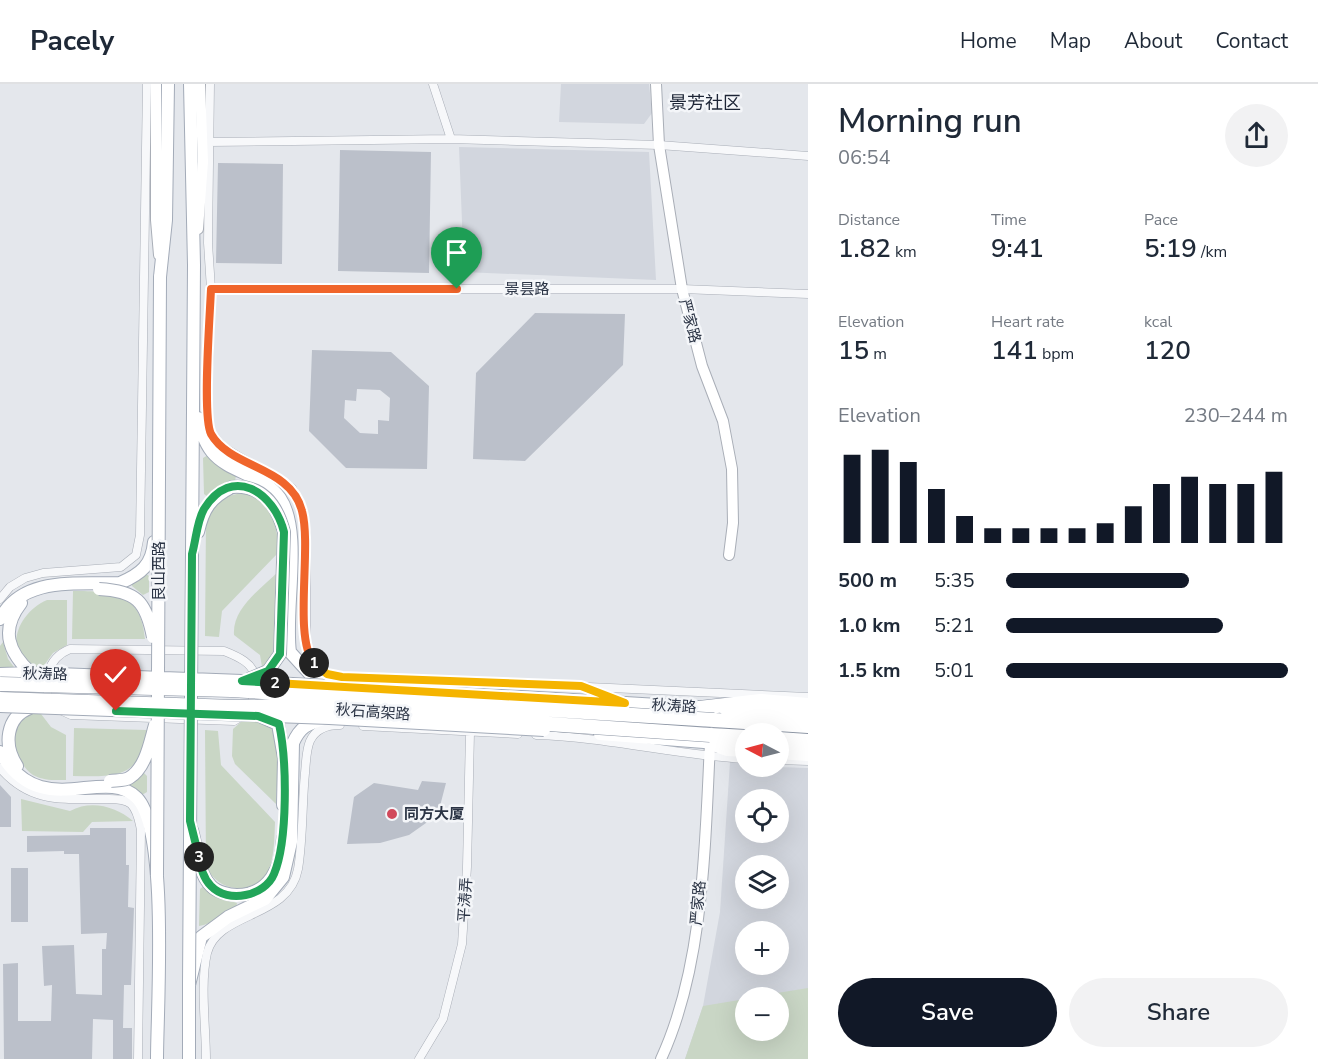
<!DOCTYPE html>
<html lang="en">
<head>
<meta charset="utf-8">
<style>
	body { margin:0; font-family:"Nunito Sans","Noto Sans SC",sans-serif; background:#f2f2f3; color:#1f2937; height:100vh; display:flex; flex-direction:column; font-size:22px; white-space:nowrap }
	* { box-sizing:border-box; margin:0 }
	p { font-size:20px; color:#747a83 }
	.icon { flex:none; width:33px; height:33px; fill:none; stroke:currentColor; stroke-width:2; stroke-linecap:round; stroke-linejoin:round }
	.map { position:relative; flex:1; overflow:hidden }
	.panel { display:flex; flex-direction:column; background:#fff; width:510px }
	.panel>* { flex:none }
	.needle { width:39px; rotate:276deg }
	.controls { position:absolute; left:735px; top:639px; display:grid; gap:12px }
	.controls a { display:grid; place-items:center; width:54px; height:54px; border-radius:50%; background:#fff; box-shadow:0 6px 24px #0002; font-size:30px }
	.pin { position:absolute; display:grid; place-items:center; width:51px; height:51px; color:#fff; margin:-62px -26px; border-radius:50% 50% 50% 0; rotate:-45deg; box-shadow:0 0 6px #0007 }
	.pin .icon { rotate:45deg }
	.km { position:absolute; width:30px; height:30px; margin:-15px; border-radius:50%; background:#222; color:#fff; font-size:16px; line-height:30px; text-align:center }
	.round { display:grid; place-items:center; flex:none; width:63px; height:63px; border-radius:32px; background:#f2f2f3 }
	.head { display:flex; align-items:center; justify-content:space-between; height:102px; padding:0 30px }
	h1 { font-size:33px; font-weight:600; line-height:45px }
	.figures { display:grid; grid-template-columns:repeat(3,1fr); gap:9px; height:102px; padding:6px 30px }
	.figures div { display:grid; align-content:center }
	.figures b { font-size:26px; font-weight:600 }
	.figures small { font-size:16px; font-weight:400 }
	.figures p { font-size:16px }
	.chart { height:168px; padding:12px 30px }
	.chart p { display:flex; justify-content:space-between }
	.chart svg { width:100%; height:108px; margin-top:6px; stroke:#111827; stroke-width:6 }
	.action { display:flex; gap:12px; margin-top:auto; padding:12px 30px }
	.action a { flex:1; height:69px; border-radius:36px; background:#111827; color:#fff; font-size:24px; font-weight:600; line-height:69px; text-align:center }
	.action a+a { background:#f2f2f3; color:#1f2937 }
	ul { padding:0 30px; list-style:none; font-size:20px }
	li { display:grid; grid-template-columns:96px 72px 1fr; align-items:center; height:45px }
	li i { height:15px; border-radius:8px; background:#111827 }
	header { display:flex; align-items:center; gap:36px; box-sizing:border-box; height:84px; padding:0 30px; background:#fff; border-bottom:2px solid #e0e1e3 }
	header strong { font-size:28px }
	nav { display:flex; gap:33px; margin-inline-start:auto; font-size:21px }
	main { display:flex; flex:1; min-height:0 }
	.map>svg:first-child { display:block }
	.built { fill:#d2d6de; fill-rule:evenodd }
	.green { fill:#c9d6c5 }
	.building { fill:#bbc0ca; fill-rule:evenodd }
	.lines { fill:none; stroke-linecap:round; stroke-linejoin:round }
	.street-casing { stroke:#a9aeb7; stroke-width:9 }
	.secondary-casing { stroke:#a9aeb7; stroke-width:12 }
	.primary-casing { stroke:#a3abb8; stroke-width:14 }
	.highway-casing { stroke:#8b94a3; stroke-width:15 }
	.street { stroke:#f7f8fa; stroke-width:8 }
	.secondary { stroke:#fff; stroke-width:10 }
	.primary { stroke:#fff; stroke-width:12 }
	.highway { stroke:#fff; stroke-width:14 }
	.primary-bridge-casing { stroke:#a3abb8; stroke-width:14; stroke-linecap:butt }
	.highway-bridge-casing { stroke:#8b94a3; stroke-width:15; stroke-linecap:butt }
	.primary-bridge { stroke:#fff; stroke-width:12 }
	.highway-bridge { stroke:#fff; stroke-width:14 }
	.split-1-casing { stroke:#fff; stroke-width:12 }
	.split-2-casing { stroke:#fff; stroke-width:12 }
	.split-3-casing { stroke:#fff; stroke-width:12 }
	.split-4-casing { stroke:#fff; stroke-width:12 }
	.split-1 { stroke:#f0652b; stroke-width:8 }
	.split-2 { stroke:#f5b400; stroke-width:8 }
	.split-3 { stroke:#22a559; stroke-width:8 }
	.split-4 { stroke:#22a559; stroke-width:8 }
	.poi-dot { fill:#d1495b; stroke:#f4f6f9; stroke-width:2 }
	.labels { text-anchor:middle; stroke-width:5; stroke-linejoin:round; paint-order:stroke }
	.street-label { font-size:15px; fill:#2b3445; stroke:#f4f6f9 }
	.poi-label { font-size:15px; font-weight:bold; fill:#2b3445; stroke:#f4f6f9; text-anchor:start }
	.quarter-label { font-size:18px; fill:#1d2536; stroke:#f4f6f9 }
</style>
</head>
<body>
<header>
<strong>Pacely</strong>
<nav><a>Home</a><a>Map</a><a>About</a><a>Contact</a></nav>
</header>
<main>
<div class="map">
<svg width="808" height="975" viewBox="0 0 808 975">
	<rect width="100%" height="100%" fill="#e4e7ec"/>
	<path class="built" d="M561,0H649L652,29L644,40L559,38Z
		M459,63L649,68L656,196L464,188Z
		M730,678L745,679L746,682L808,684V975H685L703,922L720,828ZM746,716H778V748H746ZM746,782H778V814H746ZM746,848H778V880H746ZM746,914H778V946H746Z"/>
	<path class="green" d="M208,371L225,387L236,392L235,397L223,401L208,413L204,410L203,374Z
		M243,409C273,417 278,441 278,469L222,527L219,553L205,552L206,434C213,418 225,411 243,409Z
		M279,487C278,518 287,561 262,583L260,571L234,551C232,524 261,505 279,487Z
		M145,489L149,492V508L143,511L132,502V499Z
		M73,507C113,507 141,508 145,555H72Z
		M47,516H67V561L53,569L40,587C0,574 16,529 47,516Z
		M3,558L8,575L17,587L0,585V562Z
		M38,626L51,643L66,651V696C55,696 44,697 33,691C20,683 11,659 16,644C20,635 30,630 38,626Z
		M242,637H265C286,653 276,697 276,720L235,680L232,672L233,645Z
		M74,644L147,646C142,695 113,693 73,692Z
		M205,646L218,647L221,681L275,738C274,766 275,808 236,804C222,803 214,795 206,784Z
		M144,689L147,692V708L142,711L131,702L130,699Z
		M21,715L70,727C91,716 115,722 133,737L92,738L83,748L22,747Z
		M205,801L216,813L237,819L236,824C223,828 212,841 199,842L200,805Z
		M808,904V975H685L703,922L745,915L746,946H778V914L753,913Z"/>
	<path class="building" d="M340,66L431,68L429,189L338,187Z
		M218,79L283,80L282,180L216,179Z
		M535,229L625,230L623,281L525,377L473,375L476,289Z
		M312,266L391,268L429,302L427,385L346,384L309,347ZM357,305L380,306L390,314L389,337L378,336V350L360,349L344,334L345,316L356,317Z
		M422,697L446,699L440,722L426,739L409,751L380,759L347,760L354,713L374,699L418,706Z
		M0,701L11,713V743H0Z
		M90,744H126V781H129L128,823L134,824L131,901H124L123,944H132V975H113V936L93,935L92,975H4L3,880L18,879V937H51L52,901L44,902L42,862L74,861L76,910L102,911V865H106L107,849L81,850L79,770H64V767L27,768V752L90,751Z
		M11,784H28V838H11Z"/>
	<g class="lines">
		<g class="street-casing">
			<path id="street" d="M210,0L208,159L211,205L207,329L211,349L223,363L292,404L302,425L306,449V561C312,581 321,589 342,593
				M433,0L451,55
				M209,58L451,55L659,61L808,72
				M211,205H682L808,210
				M0,515L10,503L25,494L43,489L121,483L136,471L140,451L147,0
				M70,565L224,567C260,581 259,591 250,627L234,637L71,631L49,621C45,598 45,575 70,565Z
				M341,596L342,593L581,602L615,615
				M588,603L808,613
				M363,642L518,650
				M536,651C607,653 675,671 746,675
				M778,676L808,677
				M0,684C30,719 61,715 103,715C112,715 124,714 131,720C138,727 139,737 141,746L138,975
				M206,975C206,944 200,899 207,869C218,827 289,835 298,785C303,756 302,719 305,689C306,679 306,666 310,657C316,644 328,641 340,641
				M419,975L443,935L462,860L467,783L470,649"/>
		</g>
		<g class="secondary-casing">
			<path id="secondary" d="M156,0V136L159,171
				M656,0L659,61L682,205L702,282L723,337L732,385L733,439L729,471
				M198,145L203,78L200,0
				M661,975C704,882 705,761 710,659"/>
		</g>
		<g class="primary-casing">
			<path id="primary" d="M190,0L194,181L192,470
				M160,193L166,136L168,0
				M198,334C201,346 204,358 212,368C229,389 263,390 280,414C303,448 284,526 290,568L310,590L335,602
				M198,448C203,425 210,414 232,403
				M21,519C0,546 8,568 31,589
				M0,535C23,491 79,501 120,499C141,490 152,481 154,458
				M0,590L31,589
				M625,619L708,624
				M725,625L808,631
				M262,633L278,640L284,674L283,721
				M600,650L717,659
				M0,668C42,740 103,680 137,714C169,747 157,925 157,975
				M17,682C3,661 6,633 30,624
				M192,746C197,764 198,789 211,802C217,808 229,811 237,811C269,811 282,783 283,754
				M189,975V901L201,853L228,833L265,815L283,793L291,758L293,659C300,643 307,640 324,635"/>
		</g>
		<g class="highway-casing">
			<path id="highway" d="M699,624L761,617L808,621
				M714,636L808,642
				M710,651L746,653
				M778,655L808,657
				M710,659L727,665L746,666
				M778,668L808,670"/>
		</g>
		<use href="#street" class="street"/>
		<use href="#secondary" class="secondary"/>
		<use href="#primary" class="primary"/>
		<use href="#highway" class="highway"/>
		<g class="primary-bridge-casing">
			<path id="primary-bridge" d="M232,403C263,401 277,421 284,448L280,570L268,587L249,595
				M99,505C136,507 146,517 153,553
				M31,589L242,597L625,619
				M0,622L329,634L544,646
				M110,697C115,696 124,697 129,694C146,684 150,658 155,641
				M157,791L160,193
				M189,901L192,470"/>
		</g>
		<g class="highway-bridge-casing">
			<path id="highway-bridge" d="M0,600L231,606L714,636
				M0,615L234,623L288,622L710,651"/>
		</g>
		<use href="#primary-bridge" class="primary-bridge"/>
		<use href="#highway-bridge" class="highway-bridge"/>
	</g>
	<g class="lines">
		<g class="split-1-casing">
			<path id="split-1" d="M314,579C293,554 312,464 302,427C291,382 231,385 211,350C202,332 210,231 211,205H457"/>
		</g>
		<g class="split-2-casing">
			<path id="split-2" d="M275,599L625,619L581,602L342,593L327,590L314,579"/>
		</g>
		<g class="split-3-casing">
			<path id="split-3" d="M199,773L190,737L192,470C196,456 197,437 204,425C232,380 274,408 284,448L280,570L268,587L242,597L275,599"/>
		</g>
		<g class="split-4-casing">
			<path id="split-4" d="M116,627L258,632L279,640C287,676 288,757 274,790C265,812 228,820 211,802C203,794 201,784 199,773"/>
		</g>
		<use href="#split-1" class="split-1"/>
		<use href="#split-2" class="split-2"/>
		<use href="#split-3" class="split-3"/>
		<use href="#split-4" class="split-4"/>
	</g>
	<circle class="poi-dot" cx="392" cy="730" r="6"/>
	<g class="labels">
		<g class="street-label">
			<text x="527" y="210">景昙路</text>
			<text transform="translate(690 237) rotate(75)" y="5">严家路</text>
			<text transform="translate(159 487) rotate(-90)" y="5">艮山西路</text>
			<text transform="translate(45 590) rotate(1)" y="5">秋涛路</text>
			<text transform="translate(674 622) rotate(3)" y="5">秋涛路</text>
			<text transform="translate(373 628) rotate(4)" y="5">秋石高架路</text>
			<text transform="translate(465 816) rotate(-86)" y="5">平涛弄</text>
			<text transform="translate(698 819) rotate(-85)" y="5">严家路</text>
		</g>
		<g class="poi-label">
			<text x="404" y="735">同方大厦</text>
		</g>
		<g class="quarter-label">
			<text x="705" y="25">景芳社区</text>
		</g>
	</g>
</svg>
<div class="controls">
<a><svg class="needle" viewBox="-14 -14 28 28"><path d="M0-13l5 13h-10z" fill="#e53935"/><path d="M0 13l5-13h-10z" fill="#747a83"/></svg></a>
<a><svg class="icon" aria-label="locate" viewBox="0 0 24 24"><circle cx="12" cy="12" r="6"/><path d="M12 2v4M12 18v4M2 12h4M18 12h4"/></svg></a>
<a><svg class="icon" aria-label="layers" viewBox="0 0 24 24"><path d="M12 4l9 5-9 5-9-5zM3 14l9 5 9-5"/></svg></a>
<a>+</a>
<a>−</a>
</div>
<div class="pin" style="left:457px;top:205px;background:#1e9e55"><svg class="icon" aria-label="arrive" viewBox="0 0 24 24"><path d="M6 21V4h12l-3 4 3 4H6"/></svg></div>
<div class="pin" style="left:116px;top:627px;background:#d93025"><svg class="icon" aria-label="check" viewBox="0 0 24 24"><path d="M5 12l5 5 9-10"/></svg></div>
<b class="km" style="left:314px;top:579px">1</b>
<b class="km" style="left:275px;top:599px">2</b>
<b class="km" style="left:199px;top:773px">3</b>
</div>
<section class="panel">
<div class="head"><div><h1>Morning run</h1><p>06:54</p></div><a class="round"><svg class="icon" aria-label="share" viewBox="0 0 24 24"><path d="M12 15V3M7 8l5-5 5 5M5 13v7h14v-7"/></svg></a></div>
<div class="figures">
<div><p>Distance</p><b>1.82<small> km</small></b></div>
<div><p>Time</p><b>9:41</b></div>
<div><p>Pace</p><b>5:19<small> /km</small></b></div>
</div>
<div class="figures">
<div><p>Elevation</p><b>15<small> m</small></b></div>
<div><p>Heart rate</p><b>141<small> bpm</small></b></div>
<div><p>kcal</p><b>120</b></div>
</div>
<div class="chart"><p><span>Elevation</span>230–244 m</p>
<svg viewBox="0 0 160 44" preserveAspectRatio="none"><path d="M5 44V8M15 44V6M25 44V11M35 44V22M45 44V33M55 44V38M65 44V38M75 44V38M85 44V38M95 44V36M105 44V29M115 44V20M125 44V17M135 44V20M145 44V20M155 44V15"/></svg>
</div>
<ul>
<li><b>500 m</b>5:35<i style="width:65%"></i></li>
<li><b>1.0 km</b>5:21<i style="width:77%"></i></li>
<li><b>1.5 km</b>5:01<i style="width:100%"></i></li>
</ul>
<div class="action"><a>Save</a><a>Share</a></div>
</section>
</main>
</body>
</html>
